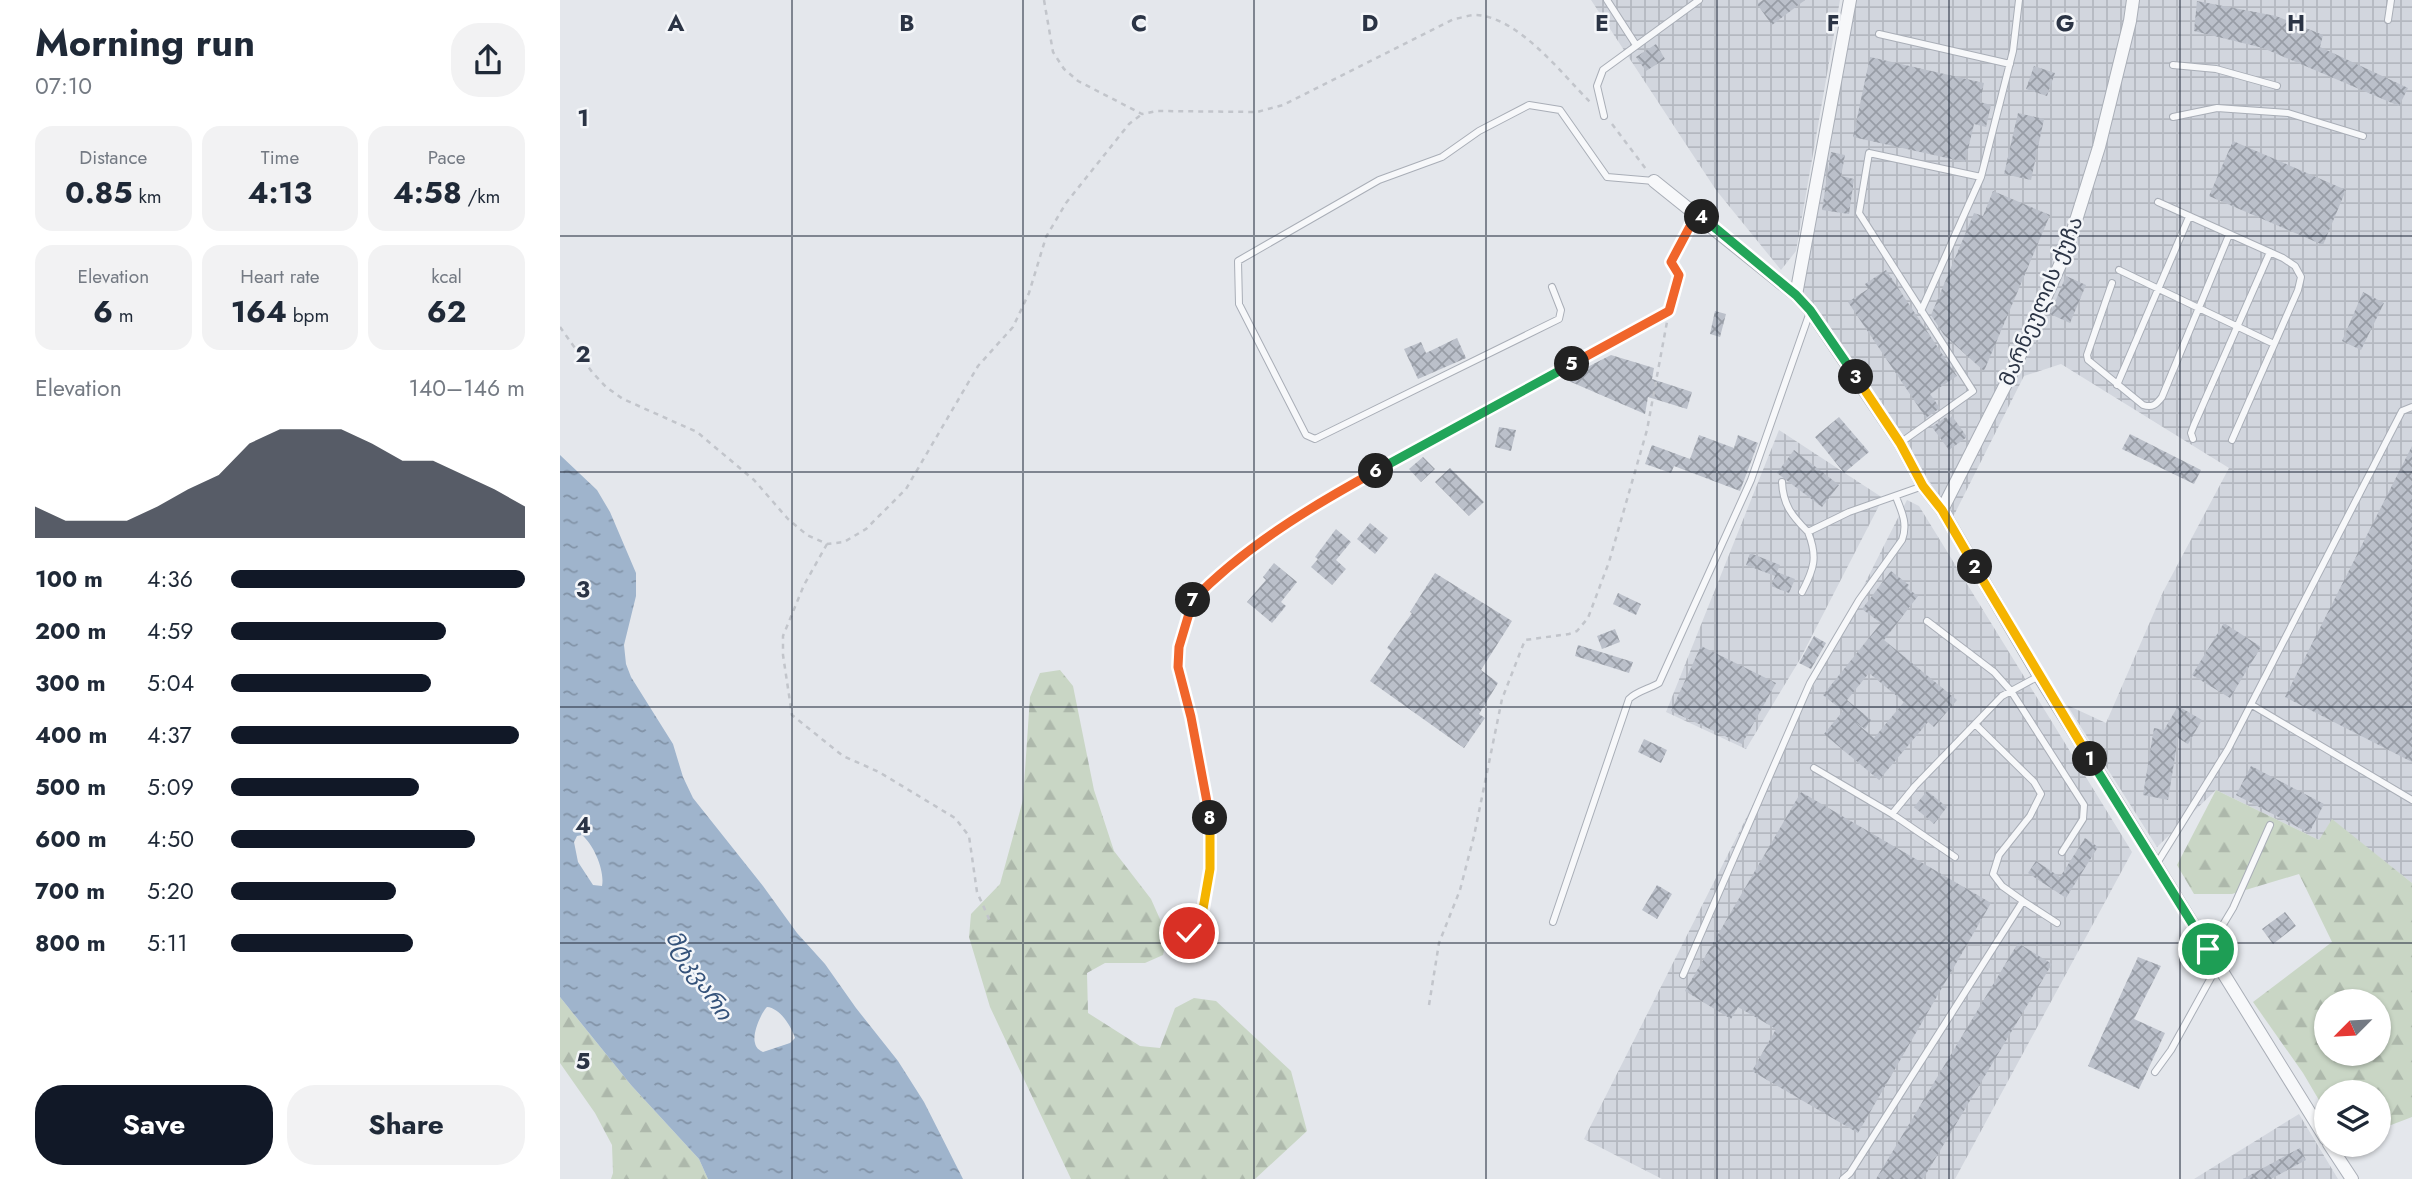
<!DOCTYPE html>
<html lang="en">
<head>
<meta charset="utf-8">
<style>
	body { margin:0; font-family:Jost,"Noto Sans Georgian",sans-serif; background:#f2f2f3; color:#1f2937; height:100vh; display:flex; flex-direction:column; font-size:26px; white-space:nowrap }
	* { box-sizing:border-box; margin:0 }
	p { font-size:23px; color:#747a83 }
	.icon { flex:none; width:38px; height:38px; fill:none; stroke:currentColor; stroke-width:2; stroke-linecap:round; stroke-linejoin:round }
	.map { position:relative; flex:1; overflow:hidden }
	.drawer { display:flex; flex-direction:column; background:#fff; width:560px }
	.drawer>* { flex:none }
	.needle { width:46px; rotate:246deg }
	.controls { position:absolute; left:1754px; top:989px; display:grid; gap:14px }
	.controls a { display:grid; place-items:center; width:77px; height:77px; border-radius:50%; background:#fff; box-shadow:0 2px 5px #0004; font-size:35px }
	.pin { position:absolute; display:grid; place-items:center; width:60px; height:60px; color:#fff; margin:-30px; border:4px solid #fff; border-radius:50%; box-shadow:0 2px 7px #0007 }
	.km { position:absolute; width:35px; height:35px; margin:-18px; border-radius:50%; background:#222; color:#fff; font-size:19px; line-height:35px; text-align:center }
	.round { display:grid; place-items:center; flex:none; width:74px; height:74px; border-radius:28px; background:#f2f2f3 }
	.headline { display:flex; align-items:center; justify-content:space-between; height:119px; padding:0 35px }
	h1 { font-size:38px; font-weight:700; line-height:52px }
	.stats { display:grid; grid-template-columns:repeat(3,1fr); gap:10px; height:119px; padding:7px 35px }
	.stats div { display:grid; align-content:center; border-radius:18px; background:#f2f2f3; text-align:center }
	.stats b { font-size:30px; font-weight:700 }
	.stats small { font-size:19px; font-weight:400 }
	.stats p { font-size:19px }
	.chart { height:196px; padding:14px 35px }
	.chart p { display:flex; justify-content:space-between }
	.chart svg { width:100%; height:126px; margin-top:7px; fill:#111827; opacity:.7 }
	.cta { display:flex; gap:14px; margin-top:auto; padding:14px 35px }
	.cta a { flex:1; height:80px; border-radius:28px; background:#111827; color:#fff; font-size:28px; font-weight:700; line-height:80px; text-align:center }
	.cta a+a { background:#f2f2f3; color:#1f2937 }
	ul { padding:0 35px; list-style:none; font-size:23px }
	li { display:grid; grid-template-columns:112px 84px 1fr; align-items:center; height:52px }
	li i { height:18px; border-radius:9px; background:#111827 }
	main { display:flex; flex:1; min-height:0 }
	.map>svg:first-child { display:block }
	.industrial { fill:url(#industrial-grid) }
	.forest { fill:url(#forest-firs); fill-rule:evenodd }
	.water { fill:url(#water-ripples); fill-rule:evenodd }
	.building { fill:url(#building-cross-hatch); fill-rule:evenodd }
	.lines { fill:none; stroke-linecap:round; stroke-linejoin:round }
	.lane-casing { stroke:#a9aeb7; stroke-width:8 }
	.street-casing { stroke:#a9aeb7; stroke-width:14 }
	.path { stroke:#c2c5cb; stroke-width:2.5; stroke-dasharray:5 5; stroke-linecap:butt }
	.lane { stroke:#f7f8fa; stroke-width:6 }
	.street { stroke:#f7f8fa; stroke-width:12 }
	.split-1-casing { stroke:#fff; stroke-width:14 }
	.split-2-casing { stroke:#fff; stroke-width:14 }
	.split-3-casing { stroke:#fff; stroke-width:14 }
	.split-4-casing { stroke:#fff; stroke-width:14 }
	.split-5-casing { stroke:#fff; stroke-width:14 }
	.split-6-casing { stroke:#fff; stroke-width:14 }
	.split-7-casing { stroke:#fff; stroke-width:14 }
	.split-8-casing { stroke:#fff; stroke-width:14 }
	.split-9-casing { stroke:#fff; stroke-width:14 }
	.split-1 { stroke:#22a559; stroke-width:9 }
	.split-2 { stroke:#f5b400; stroke-width:9 }
	.split-3 { stroke:#f5b400; stroke-width:9 }
	.split-4 { stroke:#22a559; stroke-width:9 }
	.split-5 { stroke:#f0652b; stroke-width:9 }
	.split-6 { stroke:#22a559; stroke-width:9 }
	.split-7 { stroke:#f0652b; stroke-width:9 }
	.split-8 { stroke:#f0652b; stroke-width:9 }
	.split-9 { stroke:#f5b400; stroke-width:9 }
	.grid { fill:none; stroke:#2b3445; stroke-width:2; stroke-opacity:0.55 }
	.labels { text-anchor:middle; stroke-width:5; stroke-linejoin:round; paint-order:stroke }
	.street-label { font-size:21px; fill:#2b3445; stroke:#f4f6f9 }
	.water-label { font-size:23px; font-style:italic; fill:#34527a; stroke:#f4f6f9 }
	.grid-label { font-size:23px; text-anchor:middle; font-weight:bold; fill:#2b3445; stroke:#f4f6f9; stroke-width:5; stroke-linejoin:round; paint-order:stroke }
</style>
</head>
<body>
<main>
<section class="drawer">
<div class="headline"><div><h1>Morning run</h1><p>07:10</p></div><a class="round"><svg class="icon" aria-label="share" viewBox="0 0 24 24"><path d="M12 15V3M7 8l5-5 5 5M5 13v7h14v-7"/></svg></a></div>
<div class="stats">
<div><p>Distance</p><b>0.85<small> km</small></b></div>
<div><p>Time</p><b>4:13</b></div>
<div><p>Pace</p><b>4:58<small> /km</small></b></div>
</div>
<div class="stats">
<div><p>Elevation</p><b>6<small> m</small></b></div>
<div><p>Heart rate</p><b>164<small> bpm</small></b></div>
<div><p>kcal</p><b>62</b></div>
</div>
<div class="chart"><p><span>Elevation</span>140–146 m</p>
<svg viewBox="0 0 160 44" preserveAspectRatio="none"><path d="M0 44V33L10 38L20 38L30 38L40 33L50 27L60 22L70 11L80 6L90 6L100 6L110 11L120 17L130 17L140 22L150 27L160 33V44z"/></svg>
</div>
<ul>
<li><b>100 m</b>4:36<i style="width:100%"></i></li>
<li><b>200 m</b>4:59<i style="width:73%"></i></li>
<li><b>300 m</b>5:04<i style="width:68%"></i></li>
<li><b>400 m</b>4:37<i style="width:98%"></i></li>
<li><b>500 m</b>5:09<i style="width:64%"></i></li>
<li><b>600 m</b>4:50<i style="width:83%"></i></li>
<li><b>700 m</b>5:20<i style="width:56%"></i></li>
<li><b>800 m</b>5:11<i style="width:62%"></i></li>
</ul>
<div class="cta"><a>Save</a><a>Share</a></div>
</section>
<div class="map">
<svg width="1852" height="1179" viewBox="0 0 1852 1179">
	<defs>
		<pattern id="industrial-grid" width="8" height="8" patternUnits="userSpaceOnUse" patternTransform="scale(1.75)"><rect width="8" height="8" fill="#d2d6de"/><path d="M0 4h8M4 0v8" fill="none" stroke="#b4b8c0"/></pattern>
		<pattern id="forest-firs" width="22" height="20" patternUnits="userSpaceOnUse" patternTransform="scale(1.75)"><rect width="22" height="20" fill="#c9d6c5"/><path d="M5 1l3.5 6h-7zM16 11l3.5 6h-7z" fill="#adb8ab"/></pattern>
		<pattern id="water-ripples" width="26" height="14" patternUnits="userSpaceOnUse" patternTransform="scale(1.75)"><rect width="26" height="14" fill="#9fb4cc"/><path d="M2 4q2-2 4 0t4 0M15 11q2-2 4 0t4 0" fill="none" stroke="#8293a7"/></pattern>
		<pattern id="building-cross-hatch" width="8" height="8" patternUnits="userSpaceOnUse" patternTransform="scale(1.75)"><rect width="8" height="8" fill="#bbc0ca"/><path d="M0 0l8 8M0 8l8-8" fill="none" stroke="#989da6"/></pattern>
	</defs>
	<rect width="100%" height="100%" fill="#e4e7ec"/>
	<path class="industrial" d="M1031,0H1280L1236,251L1221,270L1156,190Z
		M1294,0H1852V883L1772,820L1759,840L1656,790L1597,847L1507,705L1546,723L1603,592L1669,468L1501,364L1464,376L1393,517L1243,291Z
		M1219,430L1323,498L1239,661L1186,749L1106,712Z
		M1347,500L1359,506L1572,852L1395,1179H1102L1024,1139Z
		M1739,1114L1778,1179H1634Z"/>
	<path class="forest" d="M500,670L513,686L534,790L554,851L591,899L607,935L603,955L585,963H545L527,973L528,1013L580,1046L600,1048L615,1008L634,998L656,1001L731,1071L747,1131L695,1179H511L430,1007L409,937L411,914L440,884L463,800L470,697L480,673Z
		M1656,790L1759,840L1772,819L1852,883V1117L1818,1130V1092H1766V1112L1743,1073L1693,1002L1772,942L1739,874L1672,894H1634L1617,865ZM1766,1001H1818V1054H1766Z
		M0,997L71,1085L139,1159L148,1179H51L53,1173L52,1145L35,1113L0,1063Z"/>
	<path class="water" d="M0,455L37,490L50,512L76,573V596L64,645L66,664L71,677L113,744L123,777L133,798L203,886L237,933L265,964L296,1008L338,1061L364,1102L403,1179H148L139,1159L71,1085L0,997ZM22,835C34,845 45,871 42,886L33,885L18,862L14,842L17,836ZM207,1007C220,1008 231,1026 235,1038L230,1043L203,1052C199,1050 196,1048 195,1043C192,1034 201,1013 207,1007Z"/>
	<path class="building" d="M1203,0H1245L1212,25L1197,4Z
		M1637,1L1716,16L1763,35L1760,47L1848,88L1839,106L1703,48L1634,31Z
		M1096,44L1105,59L1086,71L1076,57Z
		M1310,57L1424,83L1420,102L1431,105L1426,127L1414,124L1405,162L1293,137Z
		M1474,66L1495,73L1487,96L1466,89Z
		M1458,113L1484,119L1471,180L1444,174Z
		M1673,141L1786,190L1763,245L1649,196Z
		M1271,152L1285,155L1281,176L1294,179L1289,214L1262,210Z
		M1433,191L1490,215L1424,371L1384,335L1371,315L1414,213L1423,216Z
		M1326,270L1397,376L1370,394L1380,408L1366,418L1288,302L1308,289L1305,284Z
		M1506,276L1526,285L1510,323L1490,314Z
		M1803,292L1824,303L1801,350L1782,341Z
		M1155,311L1166,314L1160,337L1150,334Z
		M897,338L906,358L858,379L844,349L861,342L866,353Z
		M1051,355L1094,368L1092,379L1132,392L1127,409L1088,397L1085,414L1004,379Z
		M1392,416L1407,437L1389,450L1372,427L1386,417L1388,420Z
		M1279,417L1309,452L1284,473L1255,437Z
		M939,427L956,430L951,451L935,447Z
		M1570,434L1641,470L1634,484L1562,449Z
		M1139,435L1174,448L1178,435L1198,443L1180,491L1114,466L1111,473L1085,464L1092,445L1130,459Z
		M1852,446V762L1725,697Z
		M1234,450L1279,485L1262,507L1217,473Z
		M863,457L875,469L861,482L849,469Z
		M890,468L924,502L909,516L875,482Z
		M810,523L828,538L815,554L797,539Z
		M776,529L791,542L776,560L786,569L772,585L751,567L758,559L755,557Z
		M1190,553L1220,565L1217,572L1235,579L1229,593L1211,586L1215,576L1186,565Z
		M714,563L737,582L721,602L726,606L712,623L687,602L706,580L703,577Z
		M1331,571L1349,585L1347,588L1358,596L1324,640L1397,700L1374,727L1368,722L1319,780L1264,734L1283,711L1263,695L1321,623L1302,609ZM1309,673L1344,702L1314,738L1294,721L1305,729L1311,720L1287,700Z
		M875,573L952,621L921,670L938,683L919,714L925,718L904,748L810,681L831,651L827,648L852,613L850,612Z
		M1058,593L1081,604L1076,615L1053,604Z
		M1664,623L1701,647L1670,698L1632,675Z
		M1055,629L1060,642L1042,649L1037,636Z
		M1254,636L1266,643L1251,669L1239,663Z
		M1018,645L1073,662L1069,673L1015,656Z
		M1141,646L1216,683L1182,744L1111,711Z
		M1618,706L1642,720L1628,744L1618,738L1608,800L1583,795L1594,728L1604,730Z
		M1084,739L1107,750L1101,763L1078,752Z
		M1691,766L1764,804L1749,833L1676,795Z
		M1367,791L1387,807L1374,824L1354,807Z
		M1241,792L1431,903L1298,1133L1192,1071L1216,1029L1178,1007L1171,1019L1125,991Z
		M1525,838L1538,847L1506,898L1468,873L1476,861L1500,877Z
		M1097,885L1112,894L1097,919L1082,910Z
		M1725,912L1736,926L1713,944L1702,929Z
		M1458,943L1492,964L1363,1179H1316Z
		M1578,957L1601,966L1574,1019L1605,1033L1579,1089L1528,1066Z
		M1740,1148L1746,1160L1711,1179H1683Z"/>
	<g class="lines">
		<g class="lane-casing">
			<path id="lane" d="M1047,0L1076,45
				M1828,20L1831,0
				M1319,34L1450,64
				M1613,65L1656,69L1717,86
				M1044,116L1037,86L1043,70L1139,0
				M1613,117L1657,108L1728,113L1803,136
				M1598,202L1723,258L1735,266L1741,277L1738,290L1672,440
				M1559,270L1714,344
				M1552,283L1527,355L1528,360L1583,405C1592,408 1596,405 1602,397L1669,235
				M992,287L1001,310L999,319L755,439L746,435L679,304L678,261L819,180L882,157L919,131L969,105L1000,110L1047,177L1094,181
				M1361,311L1421,177L1453,51L1459,0
				M1557,385L1629,217
				M1633,439L1631,433L1634,425L1710,252
				M1340,443L1413,391L1299,213L1309,153L1421,177
				M1222,482C1223,505 1232,516 1248,532
				M1242,592C1254,569 1258,557 1248,532L1289,512L1363,486
				M1367,621L1434,672L1451,691L1524,805L1523,819L1502,852
				M1692,705L1852,800
				M1254,768L1332,814L1395,857
				M1332,814L1355,786L1442,696L1479,676
				M1596,865L1668,749L1842,411L1852,407
				M1463,901L1497,923
				M993,922L1069,699C1077,691 1089,689 1099,683L1191,480L1250,312
				M1649,948L1673,908L1710,825
				M1123,975L1250,683L1299,600L1342,540C1348,524 1342,512 1336,497
				M1595,1072L1611,1050L1658,965
				M1283,1179L1290,1173L1463,901L1442,886L1433,874L1439,855L1470,816L1481,794L1474,782L1415,724"/>
		</g>
		<g class="street-casing">
			<path id="street" d="M1094,181L1236,295L1250,310L1340,443L1363,486L1382,510L1479,676L1766,1139
				M1236,295L1290,0
				M1382,510L1455,366L1507,249L1539,147L1570,21L1573,0
				M1769,1144L1792,1179"/>
		</g>
		<path class="path" d="M484,0L493,52L504,69L518,81L582,114L597,111L697,112L723,105L894,19C901,18 909,15 915,15C958,16 1002,74 1030,102
			M1052,124L1086,169
			M0,327L32,372L46,387L63,399L137,432L194,480L228,519L247,535L267,544L284,542L306,529L346,489L418,366L453,327L469,293L486,237L506,203L569,124L582,114
			M267,544L244,585L223,636V655L232,715L283,756L319,772L395,818L409,836L417,892L430,921
			M629,933L643,909L650,869L651,813L631,717L618,668L619,647L633,599L663,571L731,523L806,477L1109,311
			M869,1005L879,943L900,890L914,836L942,699L965,640L1009,634L1017,631L1028,618L1049,562L1087,430L1109,311L1119,275L1111,262L1130,226"/>
		<use href="#lane" class="lane"/>
		<use href="#street" class="street"/>
	</g>
	<g class="lines">
		<g class="split-1-casing">
			<path id="split-1" d="M1530,759L1648,949"/>
		</g>
		<g class="split-2-casing">
			<path id="split-2" d="M1415,567L1530,759"/>
		</g>
		<g class="split-3-casing">
			<path id="split-3" d="M1296,377L1340,443L1363,486L1382,510L1415,567"/>
		</g>
		<g class="split-4-casing">
			<path id="split-4" d="M1142,217L1236,295L1250,310L1296,377"/>
		</g>
		<g class="split-5-casing">
			<path id="split-5" d="M1012,364L1109,311L1119,275L1111,262L1137,213L1142,217"/>
		</g>
		<g class="split-6-casing">
			<path id="split-6" d="M816,471L1012,364"/>
		</g>
		<g class="split-7-casing">
			<path id="split-7" d="M633,600C684,547 752,506 816,471"/>
		</g>
		<g class="split-8-casing">
			<path id="split-8" d="M633,600L619,647L618,667L631,717L650,818"/>
		</g>
		<g class="split-9-casing">
			<path id="split-9" d="M629,933L643,909L650,869V818"/>
		</g>
		<use href="#split-1" class="split-1"/>
		<use href="#split-2" class="split-2"/>
		<use href="#split-3" class="split-3"/>
		<use href="#split-4" class="split-4"/>
		<use href="#split-5" class="split-5"/>
		<use href="#split-6" class="split-6"/>
		<use href="#split-7" class="split-7"/>
		<use href="#split-8" class="split-8"/>
		<use href="#split-9" class="split-9"/>
	</g>
	<path class="grid" d="M232,0V1179M463,0V1179M694,0V1179M926,0V1179M1157,0V1179M1389,0V1179M1620,0V1179M0,236H1852M0,472H1852M0,707H1852M0,943H1852"/>
	<g class="labels">
		<g class="street-label">
			<text transform="translate(1481 301) rotate(-67)" y="7">მარნეულის ქუჩა</text>
		</g>
		<g class="water-label">
			<text transform="translate(139 975) rotate(57)" y="8">მტკვარი</text>
		</g>
	</g>
	<g class="grid-label">
		<text x="116" y="31">A</text>
		<text x="347" y="31">B</text>
		<text x="579" y="31">C</text>
		<text x="810" y="31">D</text>
		<text x="1042" y="31">E</text>
		<text x="1273" y="31">F</text>
		<text x="1505" y="31">G</text>
		<text x="1736" y="31">H</text>
		<text x="23" y="126">1</text>
		<text x="23" y="362">2</text>
		<text x="23" y="597">3</text>
		<text x="23" y="833">4</text>
		<text x="23" y="1069">5</text>
	</g>
</svg>
<div class="controls">
<a><svg class="needle" viewBox="-14 -14 28 28"><path d="M0-13l5 13h-10z" fill="#e53935"/><path d="M0 13l5-13h-10z" fill="#747a83"/></svg></a>
<a><svg class="icon" aria-label="layers" viewBox="0 0 24 24"><path d="M12 4l9 5-9 5-9-5zM3 14l9 5 9-5"/></svg></a>
</div>
<div class="pin" style="left:1648px;top:949px;background:#1e9e55"><svg class="icon" aria-label="arrive" viewBox="0 0 24 24"><path d="M6 21V4h12l-3 4 3 4H6"/></svg></div>
<div class="pin" style="left:629px;top:933px;background:#d93025"><svg class="icon" aria-label="check" viewBox="0 0 24 24"><path d="M5 12l5 5 9-10"/></svg></div>
<b class="km" style="left:1530px;top:759px">1</b>
<b class="km" style="left:1415px;top:567px">2</b>
<b class="km" style="left:1296px;top:377px">3</b>
<b class="km" style="left:1142px;top:217px">4</b>
<b class="km" style="left:1012px;top:364px">5</b>
<b class="km" style="left:816px;top:471px">6</b>
<b class="km" style="left:633px;top:600px">7</b>
<b class="km" style="left:650px;top:818px">8</b>
</div>
</main>
</body>
</html>
